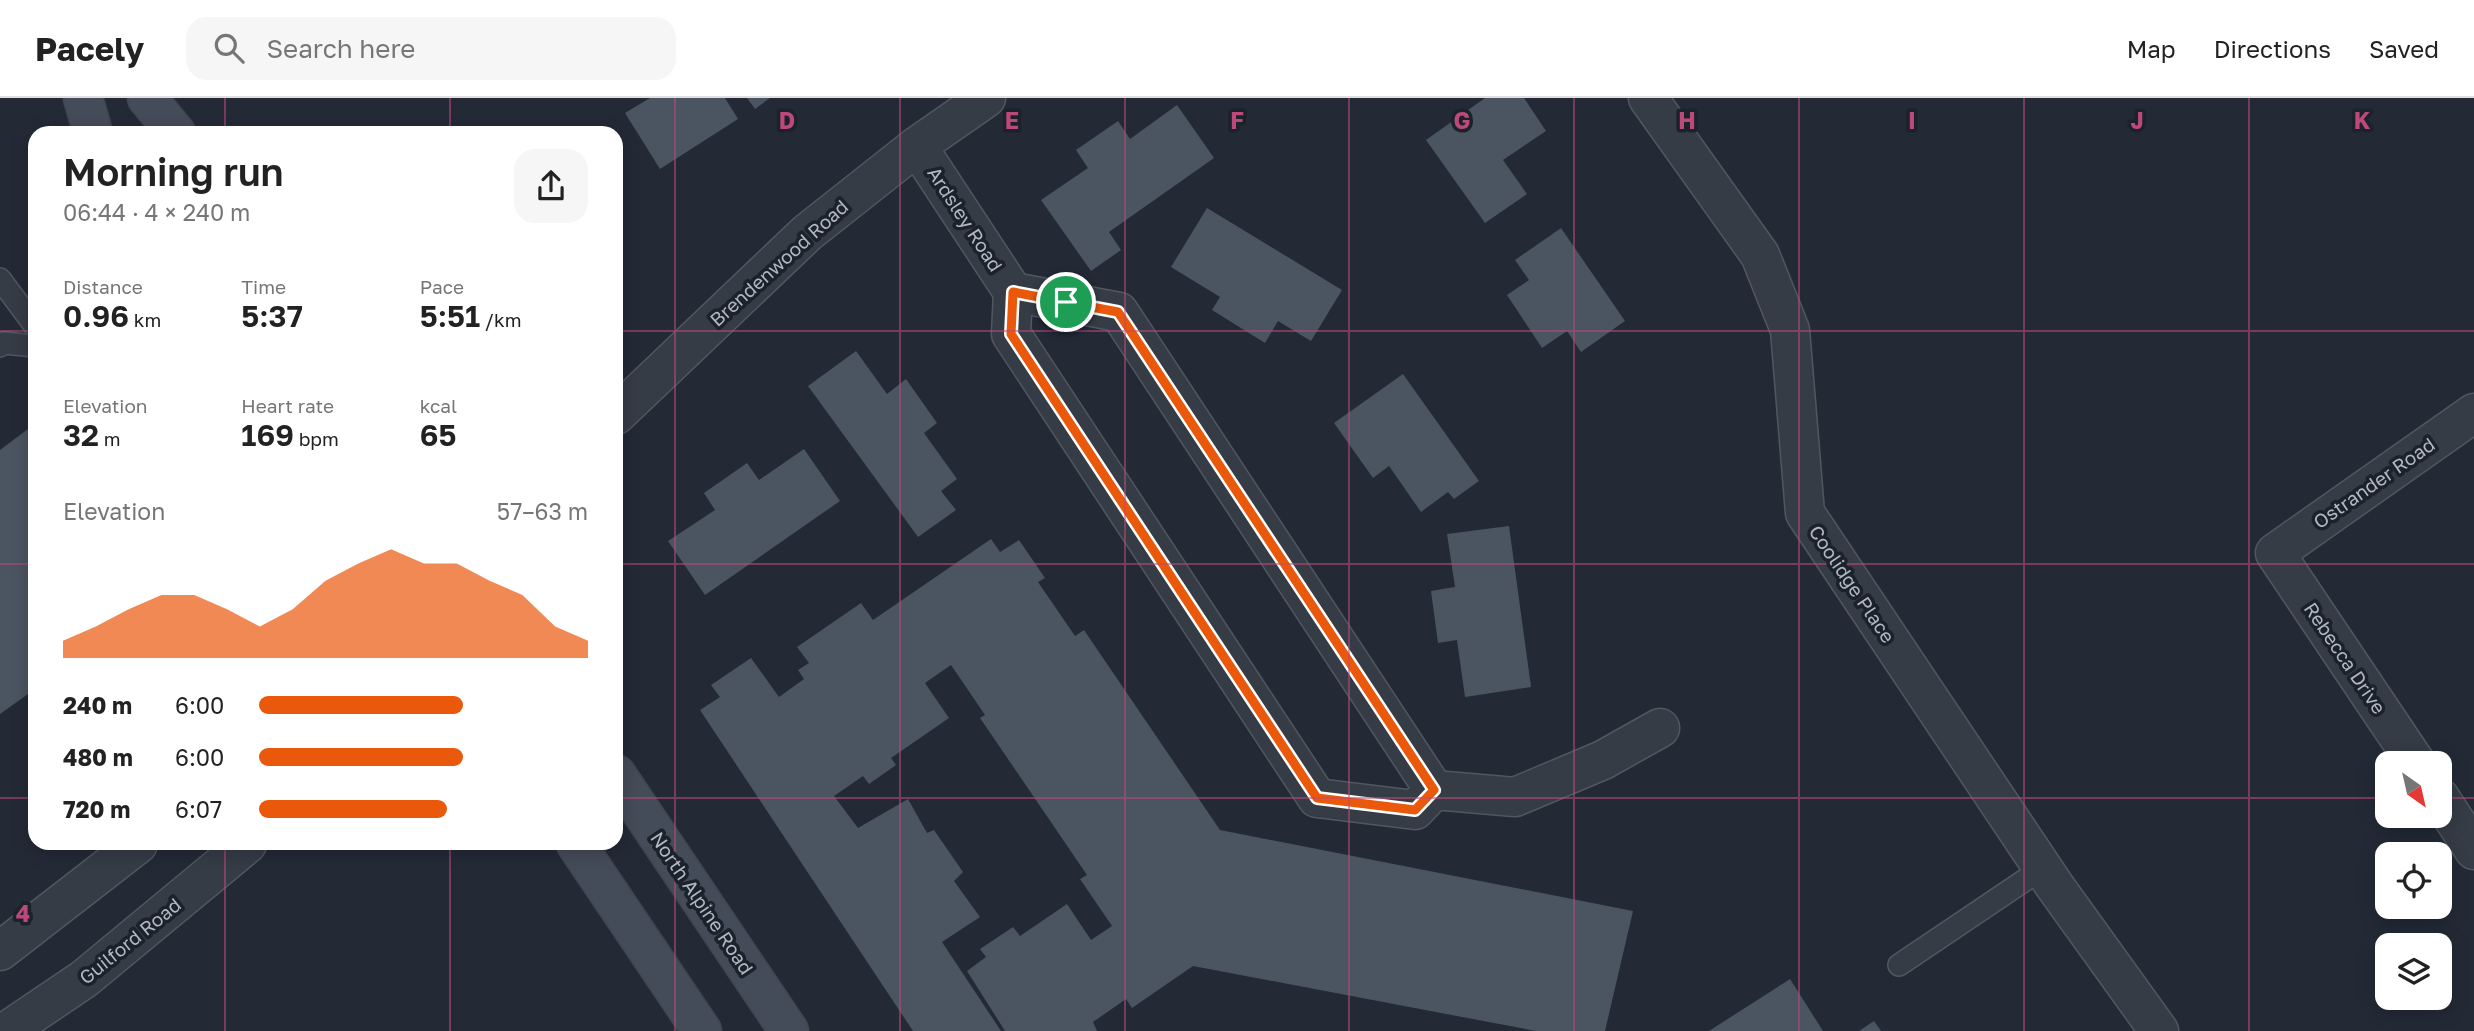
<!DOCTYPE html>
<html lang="en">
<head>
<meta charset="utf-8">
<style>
	body { margin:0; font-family:"Golos Text",sans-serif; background:#f6f6f6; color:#222; height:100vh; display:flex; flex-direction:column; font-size:26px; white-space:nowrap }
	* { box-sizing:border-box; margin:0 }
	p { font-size:23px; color:#767676 }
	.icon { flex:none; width:38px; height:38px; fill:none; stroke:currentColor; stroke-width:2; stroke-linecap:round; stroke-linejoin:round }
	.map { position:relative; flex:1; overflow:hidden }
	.panel { position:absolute; left:28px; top:28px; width:595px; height:724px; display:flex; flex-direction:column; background:#fff; border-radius:21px; box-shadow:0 4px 18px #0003 }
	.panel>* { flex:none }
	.needle { width:46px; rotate:146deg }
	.buttons { position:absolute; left:2375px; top:653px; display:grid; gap:14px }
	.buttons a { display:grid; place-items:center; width:77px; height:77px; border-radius:14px; background:#fff; box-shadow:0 4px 18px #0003; font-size:35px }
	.pin { position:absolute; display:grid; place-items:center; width:60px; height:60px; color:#fff; margin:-30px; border:4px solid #fff; border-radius:50%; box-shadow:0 2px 7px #0007 }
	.round { display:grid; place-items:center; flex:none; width:74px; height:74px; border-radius:21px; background:#f6f6f6 }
	.headline { display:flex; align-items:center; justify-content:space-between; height:119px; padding:0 35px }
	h1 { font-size:38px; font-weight:600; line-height:52px }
	.figures { display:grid; grid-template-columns:repeat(3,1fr); gap:10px; height:119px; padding:7px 35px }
	.figures div { display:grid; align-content:center }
	.figures b { font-size:30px; font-weight:600 }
	.figures small { font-size:19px; font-weight:400 }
	.figures p { font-size:19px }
	.chart { height:196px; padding:14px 35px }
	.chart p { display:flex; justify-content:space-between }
	.chart svg { width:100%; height:126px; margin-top:7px; fill:#ea580c; opacity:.7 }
	ul { padding:0 35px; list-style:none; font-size:23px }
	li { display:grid; grid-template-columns:112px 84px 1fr; align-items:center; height:52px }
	li i { height:18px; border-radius:9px; background:#ea580c }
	header { display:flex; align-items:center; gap:42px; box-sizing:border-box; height:98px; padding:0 35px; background:#fff; border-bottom:2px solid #e0e0e0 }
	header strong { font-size:33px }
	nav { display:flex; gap:38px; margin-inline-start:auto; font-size:24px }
	.search { width:490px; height:63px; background:#f6f6f6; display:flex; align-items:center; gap:18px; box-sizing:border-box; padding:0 24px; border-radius:21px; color:#767676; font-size:26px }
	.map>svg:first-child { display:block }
	.building { fill:#4b5461 }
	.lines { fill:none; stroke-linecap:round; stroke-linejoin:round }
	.service-casing { stroke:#515761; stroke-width:24 }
	.minor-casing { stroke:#515761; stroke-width:41 }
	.tertiary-casing { stroke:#515761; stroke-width:41 }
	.secondary-casing { stroke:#404650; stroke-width:41 }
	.service { stroke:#363c46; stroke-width:21 }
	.minor { stroke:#363c46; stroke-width:38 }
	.tertiary { stroke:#363c46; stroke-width:38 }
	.secondary { stroke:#454c59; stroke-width:38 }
	.route-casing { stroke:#fff; stroke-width:14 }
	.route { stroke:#ea580c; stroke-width:9 }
	.grid { fill:none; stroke:#bd487a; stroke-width:2; stroke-opacity:0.55 }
	.labels { text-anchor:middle; stroke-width:7; stroke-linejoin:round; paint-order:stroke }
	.street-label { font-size:19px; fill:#b1b7c3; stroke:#1c222b }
	.grid-label { font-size:23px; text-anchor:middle; font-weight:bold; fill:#bd487a; stroke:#1c222b; stroke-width:7; stroke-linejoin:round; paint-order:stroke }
</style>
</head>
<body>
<header>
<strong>Pacely</strong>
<div class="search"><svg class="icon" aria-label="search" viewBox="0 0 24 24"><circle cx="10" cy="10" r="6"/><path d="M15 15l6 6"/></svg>Search here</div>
<nav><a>Map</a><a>Directions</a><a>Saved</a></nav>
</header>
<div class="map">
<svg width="2474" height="933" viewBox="0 0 2474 933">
	<rect width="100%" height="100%" fill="#232a36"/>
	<path class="building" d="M650,0H725L738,21L660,71L625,15Z
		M747,0H770L755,11Z
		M1485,0H1524L1546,33L1503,62L1527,96L1485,125L1426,42Z
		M1177,7L1214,60L1109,134L1121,152L1091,173L1041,102L1088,70L1076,52L1118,23L1130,41Z
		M1207,110L1342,192L1311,243L1278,223L1265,245L1212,212L1220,199L1171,169Z
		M1561,130L1625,223L1581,254L1567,233L1542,250L1507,197L1529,182L1515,162Z
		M856,253L887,296L906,281L937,325L924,335L957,381L941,393L956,412L918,439L808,288Z
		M1403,276L1479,383L1454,401L1448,394L1421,414L1389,368L1373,380L1334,325Z
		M32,328L35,332V591L0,616V352Z
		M804,351L840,403L705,497L668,443L715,412L704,395L747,365L759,382Z
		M1509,428L1531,589L1465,599L1457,542L1438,545L1431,493L1455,489L1447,436Z
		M991,441L1000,454L1019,442L1045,480L1038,484L1075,538L1084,532L1220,732L1633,813L1605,933H1536L1193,868L1132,910L1126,901L1093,924L1097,933H1005L967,873L986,859L980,851L1013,829L1020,838L1067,806L1091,842L1112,828L1080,781L1087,777L980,620L985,617L951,567L925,585L949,620L891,660L896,667L869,686L863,678L834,698L858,730L908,701L927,735L934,732L963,774L954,783L980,819L942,844L1001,933H913L700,612L720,599L711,587L751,560L779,599L804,581L798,572L809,565L797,549L861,505L873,522Z
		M1790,881L1823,933H1709Z
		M1874,923L1881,933H1859Z"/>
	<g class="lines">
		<g class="service-casing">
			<path id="service" d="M0,181L35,228
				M0,248L4,245L35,248
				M1899,867L2043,770"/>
		</g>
		<g class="minor-casing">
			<path id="minor" d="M1648,0L1760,157L1790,232L1805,415L2054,787L2159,933
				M917,48L1013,194L1011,236L1317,700L1415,712L1434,692L1119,214L1013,194
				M616,317L807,135L917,48L986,0
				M2416,665L2275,455L2474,315
				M1434,692L1515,699L1603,662L1660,630
				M2440,700L2474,752"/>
		</g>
		<g class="tertiary-casing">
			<path id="tertiary" d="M0,853L138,746
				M7,933L84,881L247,746"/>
		</g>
		<g class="secondary-casing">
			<path id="secondary" d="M83,0L93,35
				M147,0L176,35
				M616,676L789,933
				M576,746L702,933"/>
		</g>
		<use href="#service" class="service"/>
		<use href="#minor" class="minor"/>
		<use href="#tertiary" class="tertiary"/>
		<use href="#secondary" class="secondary"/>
	</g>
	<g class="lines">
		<g class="route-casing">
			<path id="route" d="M1013,194L1118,214L1434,692L1415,712L1317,700L1011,236Z"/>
		</g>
		<use href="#route" class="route"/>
	</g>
	<path class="grid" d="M225,0V35M450,0V35M675,0V933M900,0V933M1125,0V933M1349,0V933M1574,0V933M1799,0V933M2024,0V933M2249,0V933M0,233H35M616,233H2474M0,466H35M616,466H2474M0,700H35M616,700H2387M2440,700H2474M225,746V933M450,746V933"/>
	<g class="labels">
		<g class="street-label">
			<text transform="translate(965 121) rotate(57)" y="7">Ardsley Road</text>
			<text transform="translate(779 165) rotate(-42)" y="7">Brendenwood Road</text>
			<text transform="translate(2374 385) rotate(-35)" y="7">Ostrander Road</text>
			<text transform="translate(1852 486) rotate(56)" y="7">Coolidge Place</text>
			<text transform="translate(2345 560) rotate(56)" y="7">Rebecca Drive</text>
			<text transform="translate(702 805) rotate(56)" y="7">North Alpine Road</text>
			<text transform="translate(130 843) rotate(-39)" y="7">Guilford Road</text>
		</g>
	</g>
	<g class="grid-label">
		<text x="787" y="31">D</text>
		<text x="1012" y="31">E</text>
		<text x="1237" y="31">F</text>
		<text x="1462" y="31">G</text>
		<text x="1687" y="31">H</text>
		<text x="1912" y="31">I</text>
		<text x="2137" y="31">J</text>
		<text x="2362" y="31">K</text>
		<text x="23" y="824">4</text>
	</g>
</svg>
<div class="buttons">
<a><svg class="needle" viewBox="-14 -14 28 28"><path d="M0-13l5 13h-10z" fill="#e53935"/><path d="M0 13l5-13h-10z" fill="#767676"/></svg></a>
<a><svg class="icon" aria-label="locate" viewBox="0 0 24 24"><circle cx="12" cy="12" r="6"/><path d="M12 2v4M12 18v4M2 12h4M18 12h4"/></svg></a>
<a><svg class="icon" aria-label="layers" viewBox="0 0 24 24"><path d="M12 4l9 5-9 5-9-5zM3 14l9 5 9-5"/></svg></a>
</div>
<div class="pin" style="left:1066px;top:204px;background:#1e9e55"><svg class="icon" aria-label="arrive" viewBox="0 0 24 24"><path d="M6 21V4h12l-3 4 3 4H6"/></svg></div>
<section class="panel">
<div class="headline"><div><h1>Morning run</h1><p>06:44 · 4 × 240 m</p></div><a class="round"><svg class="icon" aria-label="share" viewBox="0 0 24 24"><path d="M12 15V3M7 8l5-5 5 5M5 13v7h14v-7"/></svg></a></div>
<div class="figures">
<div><p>Distance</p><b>0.96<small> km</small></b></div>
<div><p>Time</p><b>5:37</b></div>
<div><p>Pace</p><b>5:51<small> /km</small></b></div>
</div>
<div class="figures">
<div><p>Elevation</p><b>32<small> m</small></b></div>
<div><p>Heart rate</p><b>169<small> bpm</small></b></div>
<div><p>kcal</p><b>65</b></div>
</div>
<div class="chart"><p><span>Elevation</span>57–63 m</p>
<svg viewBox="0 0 160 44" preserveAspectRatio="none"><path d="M0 44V38L10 33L20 27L30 22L40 22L50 27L60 33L70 27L80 17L90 11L100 6L110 11L120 11L130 17L140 22L150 33L160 38V44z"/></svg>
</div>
<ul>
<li><b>240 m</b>6:00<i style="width:62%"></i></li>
<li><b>480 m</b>6:00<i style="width:62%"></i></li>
<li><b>720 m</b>6:07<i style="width:57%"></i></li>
</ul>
</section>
</div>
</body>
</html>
